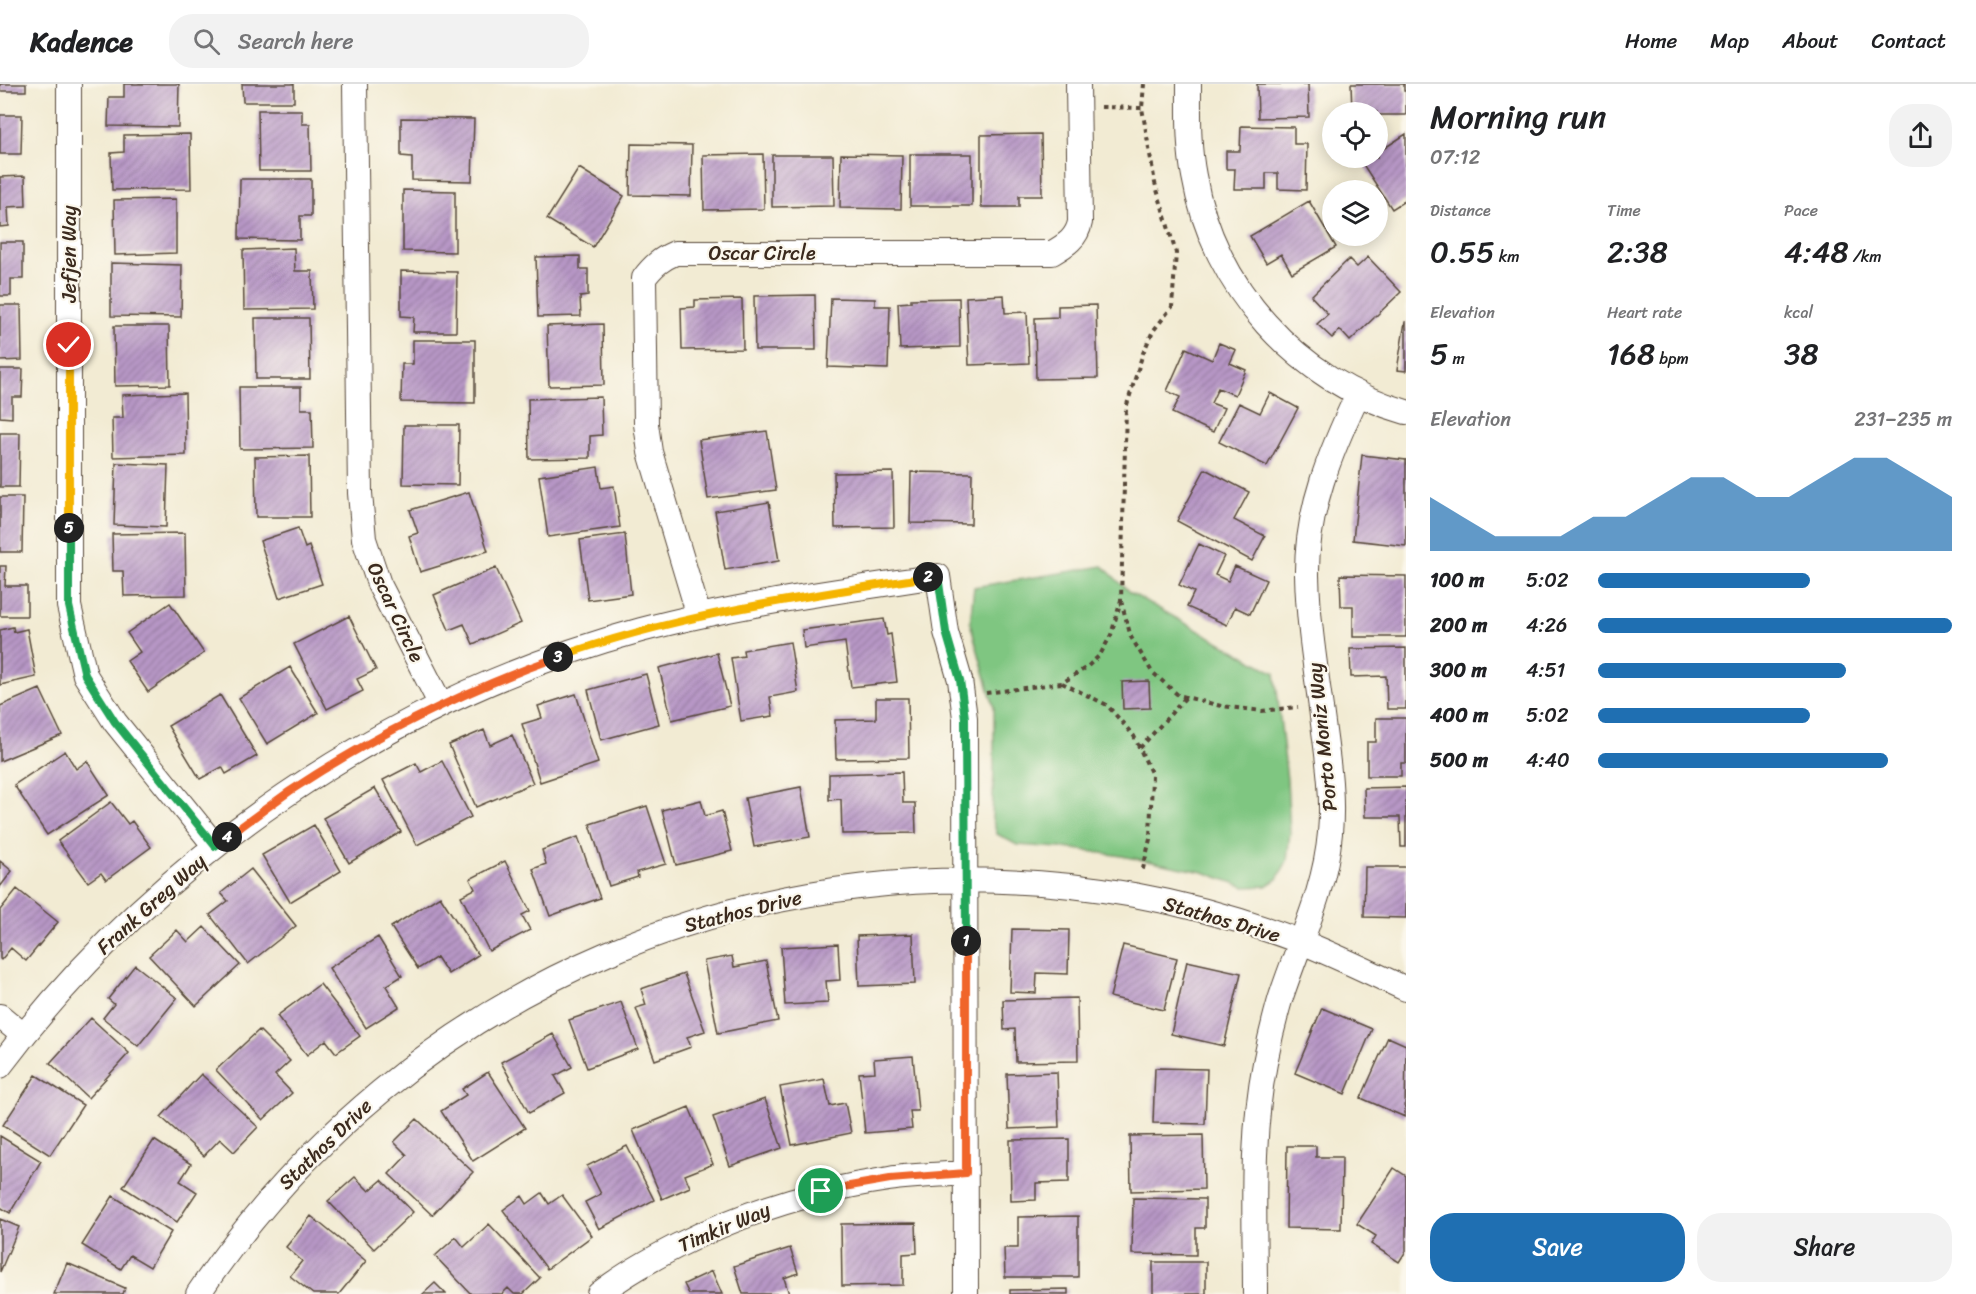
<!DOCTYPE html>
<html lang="en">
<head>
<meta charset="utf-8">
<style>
	body { margin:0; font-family:Sriracha,sans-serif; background:#f2f2f2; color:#202124; height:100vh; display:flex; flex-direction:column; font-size:22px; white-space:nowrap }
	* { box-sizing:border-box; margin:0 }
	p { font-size:20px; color:#757577 }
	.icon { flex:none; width:33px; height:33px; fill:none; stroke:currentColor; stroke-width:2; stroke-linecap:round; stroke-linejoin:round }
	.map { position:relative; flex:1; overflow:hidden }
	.drawer { display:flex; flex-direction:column; background:#fff; width:570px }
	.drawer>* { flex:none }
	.buttons { position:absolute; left:1322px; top:18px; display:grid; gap:12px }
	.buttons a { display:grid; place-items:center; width:66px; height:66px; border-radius:50%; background:#fff; box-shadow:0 3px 15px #0003; font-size:30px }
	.pin { position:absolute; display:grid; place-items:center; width:51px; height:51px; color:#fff; margin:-26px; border:3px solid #fff; border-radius:50%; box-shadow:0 2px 6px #0007 }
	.km { position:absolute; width:30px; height:30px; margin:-15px; border-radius:50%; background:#222; color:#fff; font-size:16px; line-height:30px; text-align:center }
	.round { display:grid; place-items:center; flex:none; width:63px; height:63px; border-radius:24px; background:#f2f2f2 }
	.headline { display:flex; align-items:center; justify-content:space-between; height:102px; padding:0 24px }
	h1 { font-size:33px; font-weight:600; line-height:45px }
	.figures { display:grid; grid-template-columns:repeat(3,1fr); gap:9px; height:102px; padding:6px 24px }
	.figures div { display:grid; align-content:center }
	.figures b { font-size:30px; font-weight:600 }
	.figures small { font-size:16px; font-weight:400 }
	.figures p { font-size:16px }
	.chart { height:168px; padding:12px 24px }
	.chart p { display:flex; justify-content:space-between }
	.chart svg { width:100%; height:108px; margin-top:6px; fill:#1f6fb2; opacity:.7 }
	.cta { display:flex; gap:12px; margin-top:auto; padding:12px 24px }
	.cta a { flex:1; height:69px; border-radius:24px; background:#1f6fb2; color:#fff; font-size:24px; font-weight:600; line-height:69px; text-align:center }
	.cta a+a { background:#f2f2f2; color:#202124 }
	ul { padding:0 24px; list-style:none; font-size:20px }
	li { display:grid; grid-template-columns:96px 72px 1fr; align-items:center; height:45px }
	li i { height:15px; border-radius:8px; background:#1f6fb2 }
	header { display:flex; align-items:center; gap:36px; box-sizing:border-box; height:84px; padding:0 30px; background:#fff; border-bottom:2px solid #e0e0e0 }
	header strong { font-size:28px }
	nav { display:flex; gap:33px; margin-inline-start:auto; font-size:21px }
	.search { width:420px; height:54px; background:#f2f2f2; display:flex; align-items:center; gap:15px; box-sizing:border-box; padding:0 21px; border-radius:24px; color:#757577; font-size:22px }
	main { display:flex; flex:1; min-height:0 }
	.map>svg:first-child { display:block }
	.park { fill:#7fc681; stroke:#5d7850; stroke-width:1.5 }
	.building { fill:url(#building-hatch) }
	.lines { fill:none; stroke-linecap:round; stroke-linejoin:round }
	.minor-casing { stroke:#564739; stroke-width:26 }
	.path { stroke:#564739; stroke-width:4; stroke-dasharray:4.5 4.5; stroke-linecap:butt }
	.minor { stroke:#fff; stroke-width:24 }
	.split-1-casing { stroke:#fff; stroke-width:12 }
	.split-2-casing { stroke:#fff; stroke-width:12 }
	.split-3-casing { stroke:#fff; stroke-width:12 }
	.split-4-casing { stroke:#fff; stroke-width:12 }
	.split-5-casing { stroke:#fff; stroke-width:12 }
	.split-6-casing { stroke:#fff; stroke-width:12 }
	.split-1 { stroke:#f0652b; stroke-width:8 }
	.split-2 { stroke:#22a559; stroke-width:8 }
	.split-3 { stroke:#f5b400; stroke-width:8 }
	.split-4 { stroke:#f0652b; stroke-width:8 }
	.split-5 { stroke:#22a559; stroke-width:8 }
	.split-6 { stroke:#f5b400; stroke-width:8 }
	.labels { text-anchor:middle; stroke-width:4.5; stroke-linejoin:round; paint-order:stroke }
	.street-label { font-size:20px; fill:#3b2a1e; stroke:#fbf7ec }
</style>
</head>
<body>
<header>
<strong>Kadence</strong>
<div class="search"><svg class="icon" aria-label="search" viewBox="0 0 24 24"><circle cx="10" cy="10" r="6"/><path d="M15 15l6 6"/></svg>Search here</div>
<nav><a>Home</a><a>Map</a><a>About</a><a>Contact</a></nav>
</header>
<main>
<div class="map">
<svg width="1406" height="1210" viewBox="0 0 1406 1210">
	<defs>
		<pattern id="building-hatch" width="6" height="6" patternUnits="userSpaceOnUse" patternTransform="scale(1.5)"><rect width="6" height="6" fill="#b797c6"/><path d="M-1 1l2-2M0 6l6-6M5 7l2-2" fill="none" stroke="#967ba0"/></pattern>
	</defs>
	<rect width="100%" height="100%" fill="#fbf7ec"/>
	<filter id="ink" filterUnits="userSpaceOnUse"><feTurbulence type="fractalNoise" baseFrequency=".0167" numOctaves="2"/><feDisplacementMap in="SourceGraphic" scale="12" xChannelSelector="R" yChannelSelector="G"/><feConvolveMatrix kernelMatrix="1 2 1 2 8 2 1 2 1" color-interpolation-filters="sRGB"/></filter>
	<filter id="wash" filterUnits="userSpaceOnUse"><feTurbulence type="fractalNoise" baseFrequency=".008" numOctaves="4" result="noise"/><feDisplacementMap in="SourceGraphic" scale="24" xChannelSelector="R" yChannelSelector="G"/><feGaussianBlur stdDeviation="1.35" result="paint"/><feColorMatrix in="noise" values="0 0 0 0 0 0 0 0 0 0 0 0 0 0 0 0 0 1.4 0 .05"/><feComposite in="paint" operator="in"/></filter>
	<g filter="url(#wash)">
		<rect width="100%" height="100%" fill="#f2ebd3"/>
		<path class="park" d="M1103,482L1129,508L1275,589L1287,696L1290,748L1287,777L1277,795L1266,802L1245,803L1203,788L1122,772L1074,765L1017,761L997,750L992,734L994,685V623L970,539L974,503Z"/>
		<g id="blocks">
			<path class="building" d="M0,0H26V7H0Z
				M124,0H179L178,43L108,42L109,13H124Z
				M242,0H294V18H243Z
				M1257,0H1308L1309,33L1258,34Z
				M1351,0H1404V7H1406V31H1377V28H1352Z
				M258,26H302V40H310L311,87H259Z
				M0,31H22L21,70H0Z
				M401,34L474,35L472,97L412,96V73L401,72Z
				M1241,42L1294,43V60H1307L1306,106L1278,105V89H1266V105H1234L1235,85H1226V67H1240Z
				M190,50L191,105L112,106L111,69L124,68V51Z
				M1041,50L1042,112H1019V123H981V51Z
				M1406,50V116L1392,125L1362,79L1370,74H1377V69Z
				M631,60L692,61L691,112L630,111Z
				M763,70L764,125L704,126L703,71Z
				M841,70L902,71L901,125L840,124Z
				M910,70H972V122H910Z
				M772,71H833L834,122L772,123Z
				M579,84L624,112L593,163L547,135Z
				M25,92L26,122L8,123L9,142L0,143V93Z
				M240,95H311V132H300V156L239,155Z
				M403,106L455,107V168L403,167Z
				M176,115V169L115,171L114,116Z
				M1309,117L1336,163L1292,189L1281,170L1266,179L1250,152Z
				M0,158H23V195H11V212H0Z
				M294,164L295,187H312L313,225L244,226L243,166Z
				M580,172V185H588V212L580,213L581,232L538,233L536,173Z
				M1368,173L1401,208L1350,257L1340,246L1332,254L1317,240L1328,230L1311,212L1349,175L1357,183Z
				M111,179L182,181L181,233L111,232Z
				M401,187L457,188L456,248H413L414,233L401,232Z
				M815,211L816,266H755L754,212Z
				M1004,211L1005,229L1027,228L1029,279L969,281L966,213Z
				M831,214L875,215V222H890L888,285L828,283Z
				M959,214L960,263L900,265L898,219L911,218V215Z
				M742,215L743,265L682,266L681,224L695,223V216Z
				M0,221H21L22,276L0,277Z
				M1096,221L1098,294L1036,295L1035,234L1058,233V222Z
				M255,234H309L310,295H256Z
				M1405,238H1406V287L1397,286Z
				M603,240L604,301L549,302L547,242Z
				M114,242H169L170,301L115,302Z
				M413,256H475V319L401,318L402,280H413Z
				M1219,259L1236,266L1230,279L1246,286L1235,311L1218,304L1211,319L1224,324L1213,348L1172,329L1180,313L1167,307L1186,264L1212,276Z
				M0,285H23L22,313H12V334L0,333Z
				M239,303H301V325H312L313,364L240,365Z
				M185,309L186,371L113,373L112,334H123L122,311Z
				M1270,309L1298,324L1267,382L1219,358L1239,319L1260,329Z
				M601,313L602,351L590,352V374L529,375L528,315Z
				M404,341H459L458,401L403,400Z
				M767,347L776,406L708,415L699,356Z
				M0,349H20L19,403H0Z
				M1362,371L1406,376V462L1353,456Z
				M309,372L310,433H256L255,373Z
				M116,379L168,381L166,443L114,441Z
				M598,383L601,404L614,402L620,443L548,453L539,392Z
				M1205,385L1249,408L1234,436L1265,452L1252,477L1177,437Z
				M893,388L894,443L835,444L834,389Z
				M911,388L972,389L971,440L910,439Z
				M469,408L488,467L420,488L409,452L418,449L410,426Z
				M0,413H23L22,468H0Z
				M769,418L779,477L725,486L715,427Z
				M298,444L305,464L309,462L322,500L279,514L260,457Z
				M185,449L186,511L124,512L123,487H113L112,450Z
				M625,450L631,510L588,516L580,456Z
				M1199,460L1224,472L1215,491L1228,497L1235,482L1266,496L1250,530L1235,523L1227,541L1187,523L1194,508L1179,501Z
				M0,482H6L5,502H27V532H0Z
				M496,484L521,539L473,560L464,540L449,546L434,511Z
				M1340,491L1406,492V553H1353V522H1341Z
				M170,519L204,569L148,608L127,577L140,568L127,549Z
				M349,532L376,586L357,595L363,607L327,625L294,560Z
				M884,535L887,551L891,550L897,598L851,603L845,558L804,564L802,546Z
				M13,543L14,548L27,545L36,593L0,601V546Z
				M790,558L798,608L770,613L773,632L741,637L731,574L744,572L743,566Z
				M1406,564V625H1387L1386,592L1351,593L1350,565Z
				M717,569L730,622L672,636L659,584Z
				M290,583L318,629L267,660L239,614Z
				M646,590L659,640L601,656L588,606Z
				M1149,597L1150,624L1123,625L1122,598Z
				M40,605L62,651L0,677V622Z
				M576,610L598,679L540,698L522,640L542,634L538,622Z
				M220,611L257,672L226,690L222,683L200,695L168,642Z
				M876,614H908L909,674L836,675L835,636L876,635Z
				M1376,634H1406V679H1401V692H1367V658H1376Z
				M484,646L490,661L512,651L533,699L476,723L449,661Z
				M65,667L76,685L87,677L109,711L47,751L14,701Z
				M442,677L471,733L417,761L383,696L416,679L421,688Z
				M902,688L903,719H915L916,749L842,750L841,715L829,716V690Z
				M801,703L810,753L754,763L745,714Z
				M1406,703V763H1401L1400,733H1365L1364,704Z
				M375,704L401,748L349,779L323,734Z
				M701,716L705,732L722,727L732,767L676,781L662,726Z
				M111,718L128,740L132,737L151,763L106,796L101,789L88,798L58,757Z
				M647,722L666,780L637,788L638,793L609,802L590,740Z
				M314,741L341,787L290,818L262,771Z
				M578,753L600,814L550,832L533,785L546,780L542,766Z
				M0,777L12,787L0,803Z
				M505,777L530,827L522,831L530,846L489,867L461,812L475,805L470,795Z
				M1365,783H1406V834L1364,833Z
				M251,785L296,842L248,880L210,831L228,817L221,809Z
				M17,805L58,838L26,877L11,864L1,876L0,875V826Z
				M440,812L478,871L448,890L437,873L418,885L391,843Z
				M204,843L240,881L196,922L149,872L177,846L188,858Z
				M1012,845L1069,846L1068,890L1037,889L1036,909L1010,908Z
				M913,850L915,900L859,902L857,852Z
				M378,853L402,892L386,902L399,923L366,944L329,884Z
				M838,860L840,896L826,897L828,919L785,921L781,863Z
				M1123,861L1177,874L1164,926L1110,913Z
				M732,872L734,883L766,877L778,937L718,949L704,877Z
				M1187,877L1241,889L1224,962L1171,950Z
				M135,881L177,914L138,962L103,934L114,920L108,915Z
				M684,890L705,947L687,953L691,963L655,976L636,924L646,921L641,905Z
				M320,900L360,952L336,969L326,956L307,971L277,932Z
				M1077,914L1078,977L1016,978L1015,945L1004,946L1003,916Z
				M621,918L638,965L587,984L569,936Z
				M1322,924L1372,945L1345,1010L1295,989Z
				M91,934L129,969L88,1014L50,979Z
				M259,946L290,977L275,991L292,1009L263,1036L216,986Z
				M553,950L572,983L555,992L565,1009L529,1029L501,978Z
				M1388,953L1406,961L1405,1033L1361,1014Z
				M913,972L918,1027H910L912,1045L865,1049L859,989L875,988L874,975Z
				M1155,984L1207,985L1205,1040L1153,1039Z
				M488,988L525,1044L473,1077L441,1027L466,1011L462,1005Z
				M1057,988L1059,1043L1009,1045L1007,990Z
				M201,990L258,1043L234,1068L220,1055L204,1072L161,1033Z
				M36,991L83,1021L50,1071L3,1041Z
				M824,995L830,1022L845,1019L851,1049L792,1061L780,1003Z
				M765,1015L782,1064L730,1082L713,1033Z
				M689,1023L713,1080L685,1091L690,1103L662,1115L633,1046Z
				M417,1035L473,1088L432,1131L389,1090L407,1071L394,1058Z
				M1203,1051L1204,1105L1131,1107L1130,1052Z
				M0,1052L41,1077L10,1129L0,1123Z
				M1069,1055V1098L1036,1099V1116L1011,1117L1010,1056Z
				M154,1056L191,1080L180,1097L197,1108L177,1138L123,1103Z
				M627,1062L654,1116L599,1145L585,1118L601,1110L587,1082Z
				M1287,1062H1316V1073H1342L1341,1145L1286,1144Z
				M1394,1084L1406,1092V1167L1399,1178L1371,1160L1376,1152L1357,1140Z
				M355,1093L369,1107L382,1096L413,1128L374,1165L328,1117Z
				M542,1109L549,1120L562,1111L592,1152L547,1185L503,1126L522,1112L527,1120Z
				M113,1112L171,1148L150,1183L130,1171L121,1185L82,1161Z
				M1133,1114L1205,1115V1144H1196V1171L1132,1170Z
				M311,1132L366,1177L339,1210H313L290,1192L302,1177L286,1163Z
				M1078,1132V1193H1005L1004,1164H1018V1133Z
				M0,1135L19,1143L0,1188Z
				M916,1139L917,1169L903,1170V1201L842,1202L841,1140Z
				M489,1140L540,1194L523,1210H514L508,1204L502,1210H471L435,1172L456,1153L464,1163Z
				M790,1164L798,1189L784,1194L789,1210H743L734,1182Z
				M1153,1178H1206V1210H1153Z
				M67,1179L125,1204L123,1210H54Z
				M712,1187L722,1210H689L684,1200Z
				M435,1199L446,1210H423Z
				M1068,1205V1210H1010V1206Z"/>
		</g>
	</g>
	<g filter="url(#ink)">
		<use href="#blocks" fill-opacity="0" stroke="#564739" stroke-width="1.5"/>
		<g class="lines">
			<g class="minor-casing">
				<path id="minor" d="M69,0V522L85,591L115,638L215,762
					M355,0L360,409L364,455L379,500L441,621
					M1189,0C1189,30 1188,62 1194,92C1213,203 1297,297 1406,328
					M699,532L650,368L646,340L644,194C653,182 661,175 675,169H1052C1066,161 1077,154 1080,138L1078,0
					M0,932L23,951
					M0,982C156,774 390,614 641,546C739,520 839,507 938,492L946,548L960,596L965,634L966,1210
					M198,1210C405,901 767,746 1134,811C1190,821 1246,837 1299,857C1335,871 1371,889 1406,905
					M599,1210C623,1191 650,1176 677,1162C744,1128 814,1106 889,1095C914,1091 941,1091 966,1089
					M1255,1210C1255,1134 1250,1055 1265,979C1269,958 1274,937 1280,916C1298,860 1325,808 1330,749C1334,707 1326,665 1321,624C1315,580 1308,536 1307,491C1306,426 1331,367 1358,310"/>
			</g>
			<path class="path" d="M1101,23L1142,24
				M1121,517L1131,553L1152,588L1178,611L1221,622L1262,627L1298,623
				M1062,599L1107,621L1134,652L1152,691L1150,755L1142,789
				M986,609L1062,599L1087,583L1100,571L1111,551L1121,516L1126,324L1143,269L1153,247L1172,223L1176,169L1155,99L1142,24L1144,0
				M1140,664L1186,613"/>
			<use href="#minor" class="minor"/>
		</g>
	</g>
	<g class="lines" filter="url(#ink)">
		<g class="split-1-casing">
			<path id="split-1" d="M821,1107L890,1095L966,1089V857"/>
		</g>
		<g class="split-2-casing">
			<path id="split-2" d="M928,493L938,492L946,548L960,596L965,634L966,857"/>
		</g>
		<g class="split-3-casing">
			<path id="split-3" d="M558,573C678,530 803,513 928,493"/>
		</g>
		<g class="split-4-casing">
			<path id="split-4" d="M227,753C248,738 269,722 290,707C373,652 464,607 558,573"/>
		</g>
		<g class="split-5-casing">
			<path id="split-5" d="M69,444V522L85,591L115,638L215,762L227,753"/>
		</g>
		<g class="split-6-casing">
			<path id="split-6" d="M69,261V444"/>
		</g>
		<use href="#split-1" class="split-1"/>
		<use href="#split-2" class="split-2"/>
		<use href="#split-3" class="split-3"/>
		<use href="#split-4" class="split-4"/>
		<use href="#split-5" class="split-5"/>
		<use href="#split-6" class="split-6"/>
	</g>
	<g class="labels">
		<g class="street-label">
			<text x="762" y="176">Oscar Circle</text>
			<text transform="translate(69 170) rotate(-90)" y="7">Jefjen Way</text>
			<text transform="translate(396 528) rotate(65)" y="7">Oscar Circle</text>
			<text transform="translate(1322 653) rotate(-96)" y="7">Porto Moniz Way</text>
			<text transform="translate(151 820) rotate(-42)" y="7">Frank Greg Way</text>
			<text transform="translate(743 827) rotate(-14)" y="7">Stathos Drive</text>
			<text transform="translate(1222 835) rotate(16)" y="7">Stathos Drive</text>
			<text transform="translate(325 1060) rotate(-44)" y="7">Stathos Drive</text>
			<text transform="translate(724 1143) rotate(-23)" y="7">Timkir Way</text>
		</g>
	</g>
</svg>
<div class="buttons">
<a><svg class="icon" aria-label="locate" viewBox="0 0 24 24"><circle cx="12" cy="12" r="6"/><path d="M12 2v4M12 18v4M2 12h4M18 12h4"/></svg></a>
<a><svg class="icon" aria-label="layers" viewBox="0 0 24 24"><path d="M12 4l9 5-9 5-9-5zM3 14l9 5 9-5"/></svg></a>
</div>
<div class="pin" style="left:821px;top:1107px;background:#1e9e55"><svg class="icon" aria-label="arrive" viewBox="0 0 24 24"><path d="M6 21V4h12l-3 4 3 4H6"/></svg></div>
<div class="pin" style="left:69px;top:261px;background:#d93025"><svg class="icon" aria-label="check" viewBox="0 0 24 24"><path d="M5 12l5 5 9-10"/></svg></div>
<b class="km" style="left:966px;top:857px">1</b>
<b class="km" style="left:928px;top:493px">2</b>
<b class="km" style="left:558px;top:573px">3</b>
<b class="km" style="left:227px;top:753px">4</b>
<b class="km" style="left:69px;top:444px">5</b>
</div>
<section class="drawer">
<div class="headline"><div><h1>Morning run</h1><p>07:12</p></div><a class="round"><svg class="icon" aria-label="share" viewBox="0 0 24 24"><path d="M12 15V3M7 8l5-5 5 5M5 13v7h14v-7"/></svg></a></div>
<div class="figures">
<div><p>Distance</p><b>0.55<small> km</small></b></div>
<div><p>Time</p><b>2:38</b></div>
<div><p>Pace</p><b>4:48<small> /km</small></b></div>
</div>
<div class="figures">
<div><p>Elevation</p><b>5<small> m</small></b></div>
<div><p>Heart rate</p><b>168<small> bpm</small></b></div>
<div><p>kcal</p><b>38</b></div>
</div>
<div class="chart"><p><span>Elevation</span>231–235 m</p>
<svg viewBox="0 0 160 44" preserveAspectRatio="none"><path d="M0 44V22L10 30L20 38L30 38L40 38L50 30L60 30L70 22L80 14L90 14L100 22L110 22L120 14L130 6L140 6L150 14L160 22V44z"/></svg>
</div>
<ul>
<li><b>100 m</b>5:02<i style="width:60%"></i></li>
<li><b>200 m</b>4:26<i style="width:100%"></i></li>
<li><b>300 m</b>4:51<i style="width:70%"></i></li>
<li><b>400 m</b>5:02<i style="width:60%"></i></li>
<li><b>500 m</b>4:40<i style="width:82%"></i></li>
</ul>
<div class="cta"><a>Save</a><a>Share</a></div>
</section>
</main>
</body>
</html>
